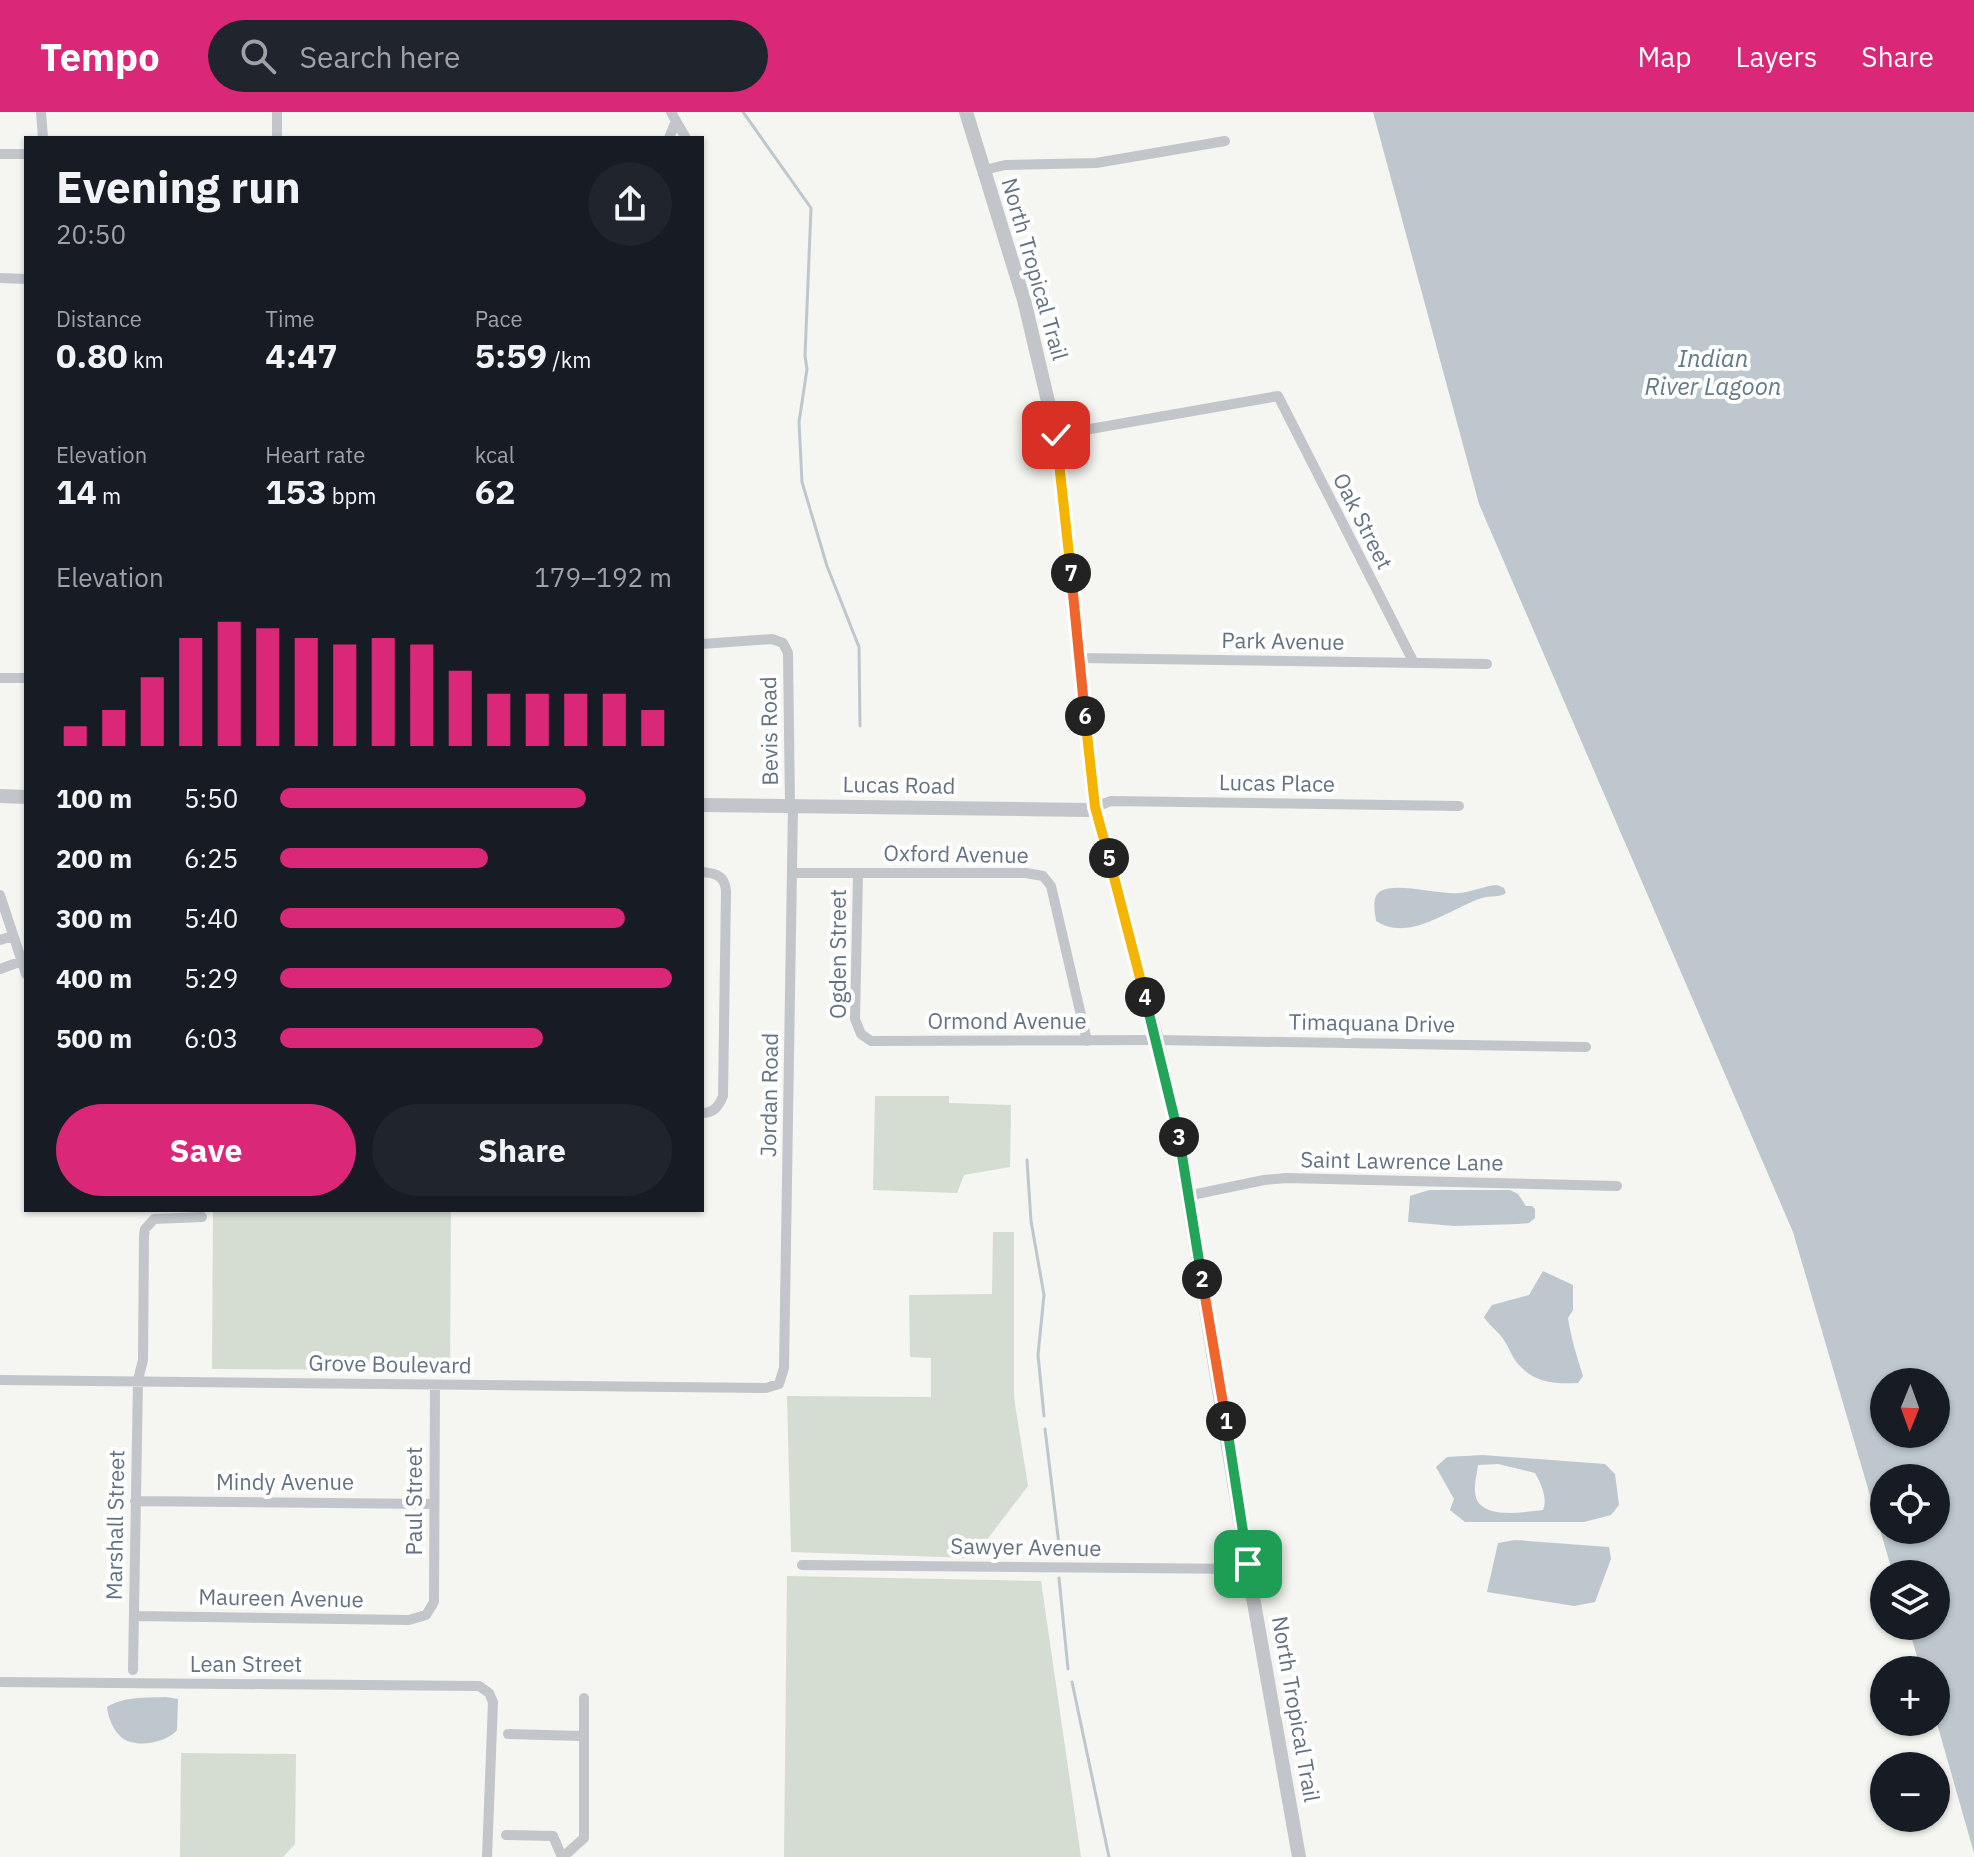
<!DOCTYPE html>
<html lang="en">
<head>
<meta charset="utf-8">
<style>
	body { margin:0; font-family:"IBM Plex Sans",sans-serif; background:#20242c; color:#f1f3f6; height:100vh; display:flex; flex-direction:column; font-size:30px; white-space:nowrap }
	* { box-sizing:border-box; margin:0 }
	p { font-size:26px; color:#9ea1a6 }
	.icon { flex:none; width:44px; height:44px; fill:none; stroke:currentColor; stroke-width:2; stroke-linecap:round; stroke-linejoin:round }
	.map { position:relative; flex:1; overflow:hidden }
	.side { position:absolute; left:24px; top:24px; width:680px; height:1076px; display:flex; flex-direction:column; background:#171b24; border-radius:0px; box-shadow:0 2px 6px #0004 }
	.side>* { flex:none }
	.needle { width:52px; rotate:181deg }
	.controls { position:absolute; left:1870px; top:1256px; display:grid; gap:16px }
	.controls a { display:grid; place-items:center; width:80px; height:80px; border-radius:50%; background:#171b24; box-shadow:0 2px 6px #0004; font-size:40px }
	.pin { position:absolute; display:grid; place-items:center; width:68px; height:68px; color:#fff; margin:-34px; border-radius:16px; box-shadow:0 4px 12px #0006 }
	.km { position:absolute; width:40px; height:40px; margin:-20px; border-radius:50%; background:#222; color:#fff; font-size:22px; line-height:40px; text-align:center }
	.round { display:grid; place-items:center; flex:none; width:84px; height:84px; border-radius:42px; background:#20242c }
	.overview { display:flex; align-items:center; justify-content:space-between; height:136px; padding:0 32px }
	h1 { font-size:44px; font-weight:700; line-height:60px }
	.figures { display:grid; grid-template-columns:repeat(3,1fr); gap:12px; height:136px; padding:8px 32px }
	.figures div { display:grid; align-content:center }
	.figures b { font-size:34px; font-weight:700 }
	.figures small { font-size:22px; font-weight:400 }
	.figures p { font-size:22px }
	.chart { height:224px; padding:16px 32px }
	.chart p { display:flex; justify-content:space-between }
	.chart svg { width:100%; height:144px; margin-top:8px; stroke:#db2777; stroke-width:6 }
	.cta { display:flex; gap:16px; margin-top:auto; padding:16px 32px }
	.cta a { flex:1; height:92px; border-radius:48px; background:#db2777; color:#fff; font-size:32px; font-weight:700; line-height:92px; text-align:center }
	.cta a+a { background:#20242c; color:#f1f3f6 }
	ul { padding:0 32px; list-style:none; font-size:26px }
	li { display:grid; grid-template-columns:128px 96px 1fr; align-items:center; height:60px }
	li i { height:20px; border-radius:10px; background:#db2777 }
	header { display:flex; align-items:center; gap:48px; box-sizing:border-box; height:112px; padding:0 40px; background:#db2777; color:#fff }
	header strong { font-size:38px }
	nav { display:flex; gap:44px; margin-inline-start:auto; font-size:28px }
	.search { width:560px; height:72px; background:#20242c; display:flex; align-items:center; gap:20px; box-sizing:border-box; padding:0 28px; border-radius:44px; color:#9ea1a6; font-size:30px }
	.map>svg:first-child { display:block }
	.green { fill:#d5dcd2 }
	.water { fill:#bdc7cd; fill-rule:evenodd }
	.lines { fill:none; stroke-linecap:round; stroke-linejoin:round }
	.stream { stroke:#bdc7cd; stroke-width:3 }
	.minor { stroke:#c2c5c9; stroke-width:10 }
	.tertiary { stroke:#c2c5c9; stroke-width:14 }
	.split-1-casing { stroke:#fff; stroke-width:16 }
	.split-2-casing { stroke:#fff; stroke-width:16 }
	.split-3-casing { stroke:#fff; stroke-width:16 }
	.split-4-casing { stroke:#fff; stroke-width:16 }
	.split-5-casing { stroke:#fff; stroke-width:16 }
	.split-6-casing { stroke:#fff; stroke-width:16 }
	.split-7-casing { stroke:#fff; stroke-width:16 }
	.split-8-casing { stroke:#fff; stroke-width:16 }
	.split-1 { stroke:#22a559; stroke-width:10 }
	.split-2 { stroke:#f0652b; stroke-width:10 }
	.split-3 { stroke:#22a559; stroke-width:10 }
	.split-4 { stroke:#22a559; stroke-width:10 }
	.split-5 { stroke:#f5b400; stroke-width:10 }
	.split-6 { stroke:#f5b400; stroke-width:10 }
	.split-7 { stroke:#f0652b; stroke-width:10 }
	.split-8 { stroke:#f5b400; stroke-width:10 }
	.labels { text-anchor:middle; stroke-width:8; stroke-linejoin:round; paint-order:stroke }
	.street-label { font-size:22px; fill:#637283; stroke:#fff }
	.water-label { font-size:24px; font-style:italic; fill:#637a87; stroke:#fff }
</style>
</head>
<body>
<header>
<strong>Tempo</strong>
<div class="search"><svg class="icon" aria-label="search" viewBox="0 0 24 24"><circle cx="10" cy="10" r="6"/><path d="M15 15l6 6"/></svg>Search here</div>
<nav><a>Map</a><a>Layers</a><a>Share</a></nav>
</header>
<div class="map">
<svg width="1974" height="1745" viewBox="0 0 1974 1745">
	<rect width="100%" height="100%" fill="#f5f5f1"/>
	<path class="green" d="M875,984H949V991L1011,993L1010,1055L964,1063L957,1081L873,1078Z
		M213,1098H451L450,1258L212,1257Z
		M993,1120H1014V1286L1028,1374L973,1446L791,1440L787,1284L931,1285V1246L910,1245L909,1183L992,1182Z
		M787,1464L1041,1469L1081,1745H784Z
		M181,1641L296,1642L295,1732L283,1745H180Z"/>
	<path class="water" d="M1373,0H1974V1741L1936,1608V1558H1921L1908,1514H1936V1462H1893L1793,1120L1479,392ZM1936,1270V1322H1884V1270ZM1936,1366V1418H1884V1366Z
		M1497,773L1504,776L1506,781C1499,786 1491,783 1482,786C1450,796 1410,831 1376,809C1375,800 1371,784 1381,779C1396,770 1439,783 1459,781C1472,780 1484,774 1497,773Z
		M1429,1078H1510L1518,1082L1526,1094H1532L1535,1097V1106L1529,1111L1518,1112L1454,1114L1408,1110L1410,1084Z
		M1543,1159L1573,1173V1198L1568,1206C1571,1226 1577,1245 1583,1264L1578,1271C1554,1272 1535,1271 1518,1252C1511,1244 1508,1232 1501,1224C1495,1217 1489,1213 1484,1205L1492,1193L1529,1183Z
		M1482,1343L1605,1352L1615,1362L1619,1393L1611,1403L1584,1410H1465L1450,1398L1454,1387L1436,1355L1447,1345ZM1498,1352L1535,1361C1541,1371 1548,1387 1543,1398C1523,1400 1477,1409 1475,1380C1474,1372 1477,1362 1478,1353Z
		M1515,1428L1609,1435L1611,1447L1595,1490L1574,1494L1487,1480L1498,1431Z
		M166,1585L178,1587L177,1618C167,1631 134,1637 121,1625C113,1618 108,1605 107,1595C125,1584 146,1586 166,1585Z"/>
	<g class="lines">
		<path class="stream" d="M743,0L811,96L805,244L807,257L799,310L802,370L827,454L859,535L860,614
			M1027,1048L1031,1109L1044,1183L1038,1243L1044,1304
			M1045,1317L1060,1441
			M1059,1466L1068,1557
			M1072,1570L1109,1745"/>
		<path class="minor" d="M41,0L43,26
			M676,9L686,26
			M277,26V0
			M669,26L676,9L671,0
			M0,42H26
			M984,58L1005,53L1096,51L1225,29
			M0,166L26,167
			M1056,323L1278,284L1414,551
			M702,532L772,527L783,531L788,541L790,694
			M1079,546L1487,552
			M0,566H26
			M1095,695L1111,689L1459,694
			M702,760C716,761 725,764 726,779L723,984C719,994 714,1001 702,1001
			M792,761H1026L1043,764L1051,774L1087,929
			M858,762L855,907L861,922L871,929L1157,928L1586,935
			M0,783L26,862
			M0,828L13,824
			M0,857L22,849
			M1187,1084L1264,1068L1286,1066L1617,1074
			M0,1268L766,1276L779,1272L784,1256L793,694
			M135,1389L434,1392
			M802,1453L1248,1457
			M134,1504L409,1508L426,1503L434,1490L435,1273
			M133,1558L138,1268L143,1248L144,1124L145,1117L154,1107L202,1105
			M0,1570L479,1574L489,1581L493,1590L487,1745
			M508,1622L583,1624
			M506,1723L553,1724L562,1745
			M563,1745L584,1726V1586"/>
		<path class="tertiary" d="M966,0L1024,188L1056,323L1095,695L1157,928L1178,1025L1248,1457L1299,1745
			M0,684L26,685
			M702,693L1088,698L1095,695"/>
	</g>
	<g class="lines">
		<g class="split-1-casing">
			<path id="split-1" d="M1226,1309L1248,1452"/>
		</g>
		<g class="split-2-casing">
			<path id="split-2" d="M1202,1167L1226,1309"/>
		</g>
		<g class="split-3-casing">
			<path id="split-3" d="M1179,1025L1202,1167"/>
		</g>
		<g class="split-4-casing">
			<path id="split-4" d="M1145,885L1179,1025"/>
		</g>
		<g class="split-5-casing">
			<path id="split-5" d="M1109,746L1145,885"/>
		</g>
		<g class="split-6-casing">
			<path id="split-6" d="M1085,604L1095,695L1109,746"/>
		</g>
		<g class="split-7-casing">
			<path id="split-7" d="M1071,461L1085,604"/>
		</g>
		<g class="split-8-casing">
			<path id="split-8" d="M1056,323L1071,461"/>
		</g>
		<use href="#split-1" class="split-1"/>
		<use href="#split-2" class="split-2"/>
		<use href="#split-3" class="split-3"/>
		<use href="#split-4" class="split-4"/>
		<use href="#split-5" class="split-5"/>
		<use href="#split-6" class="split-6"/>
		<use href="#split-7" class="split-7"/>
		<use href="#split-8" class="split-8"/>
	</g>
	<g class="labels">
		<g class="street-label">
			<text transform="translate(1035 157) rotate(74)" y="8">North Tropical Trail</text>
			<text transform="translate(1363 409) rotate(63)" y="8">Oak Street</text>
			<text transform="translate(1283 529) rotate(1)" y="8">Park Avenue</text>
			<text transform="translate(769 619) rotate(-91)" y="8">Bevis Road</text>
			<text transform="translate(1277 671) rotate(1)" y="8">Lucas Place</text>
			<text transform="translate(899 673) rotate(1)" y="8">Lucas Road</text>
			<text transform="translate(956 742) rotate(1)" y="8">Oxford Avenue</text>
			<text transform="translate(838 842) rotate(-90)" y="8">Ogden Street</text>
			<text x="1007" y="917">Ormond Avenue</text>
			<text transform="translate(1372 911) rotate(1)" y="8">Timaquana Drive</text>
			<text transform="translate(769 983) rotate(-89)" y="8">Jordan Road</text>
			<text transform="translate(1402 1049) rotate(1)" y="8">Saint Lawrence Lane</text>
			<text transform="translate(390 1252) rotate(1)" y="8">Grove Boulevard</text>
			<text x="285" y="1378">Mindy Avenue</text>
			<text transform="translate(414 1389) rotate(-90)" y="8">Paul Street</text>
			<text transform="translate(115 1413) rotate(-89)" y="8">Marshall Street</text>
			<text transform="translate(1026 1435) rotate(1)" y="8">Sawyer Avenue</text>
			<text transform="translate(281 1486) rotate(1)" y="8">Maureen Avenue</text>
			<text x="246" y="1560">Lean Street</text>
			<text transform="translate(1296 1597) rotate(80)" y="8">North Tropical Trail</text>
		</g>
		<g class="water-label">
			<text x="1713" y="255">Indian<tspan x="1713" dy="28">River Lagoon</tspan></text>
		</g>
	</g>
</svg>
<div class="controls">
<a><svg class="needle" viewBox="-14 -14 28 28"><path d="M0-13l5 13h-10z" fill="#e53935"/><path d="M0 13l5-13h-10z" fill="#9ea1a6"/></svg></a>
<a><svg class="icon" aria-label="locate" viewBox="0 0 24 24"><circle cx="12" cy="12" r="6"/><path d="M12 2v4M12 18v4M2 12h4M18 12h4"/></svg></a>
<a><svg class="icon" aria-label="layers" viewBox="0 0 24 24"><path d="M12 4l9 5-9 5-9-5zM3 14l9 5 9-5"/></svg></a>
<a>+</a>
<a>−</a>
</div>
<div class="pin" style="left:1248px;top:1452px;background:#1e9e55"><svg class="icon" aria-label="arrive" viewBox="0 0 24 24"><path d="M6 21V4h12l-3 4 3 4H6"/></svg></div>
<div class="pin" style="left:1056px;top:323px;background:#d93025"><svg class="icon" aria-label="check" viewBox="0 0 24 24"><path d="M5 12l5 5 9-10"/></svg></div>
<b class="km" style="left:1226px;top:1309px">1</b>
<b class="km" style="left:1202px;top:1167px">2</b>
<b class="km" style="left:1179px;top:1025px">3</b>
<b class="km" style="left:1145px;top:885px">4</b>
<b class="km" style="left:1109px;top:746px">5</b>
<b class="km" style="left:1085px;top:604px">6</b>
<b class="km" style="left:1071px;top:461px">7</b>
<section class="side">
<div class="overview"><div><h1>Evening run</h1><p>20:50</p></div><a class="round"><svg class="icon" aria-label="share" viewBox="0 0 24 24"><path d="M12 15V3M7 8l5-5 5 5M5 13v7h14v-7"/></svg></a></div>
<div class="figures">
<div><p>Distance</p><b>0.80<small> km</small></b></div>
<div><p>Time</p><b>4:47</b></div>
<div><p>Pace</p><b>5:59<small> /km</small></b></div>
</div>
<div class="figures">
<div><p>Elevation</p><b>14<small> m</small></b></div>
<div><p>Heart rate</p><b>153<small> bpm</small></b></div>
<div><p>kcal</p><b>62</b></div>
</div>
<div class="chart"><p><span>Elevation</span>179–192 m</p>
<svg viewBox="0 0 160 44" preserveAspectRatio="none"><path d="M5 44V38M15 44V33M25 44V23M35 44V11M45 44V6M55 44V8M65 44V11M75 44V13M85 44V11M95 44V13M105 44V21M115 44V28M125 44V28M135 44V28M145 44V28M155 44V33"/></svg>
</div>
<ul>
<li><b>100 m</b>5:50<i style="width:78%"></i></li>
<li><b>200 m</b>6:25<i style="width:53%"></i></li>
<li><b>300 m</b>5:40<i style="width:88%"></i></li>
<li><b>400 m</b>5:29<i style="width:100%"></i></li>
<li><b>500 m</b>6:03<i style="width:67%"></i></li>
</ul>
<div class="cta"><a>Save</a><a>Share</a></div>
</section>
</div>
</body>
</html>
